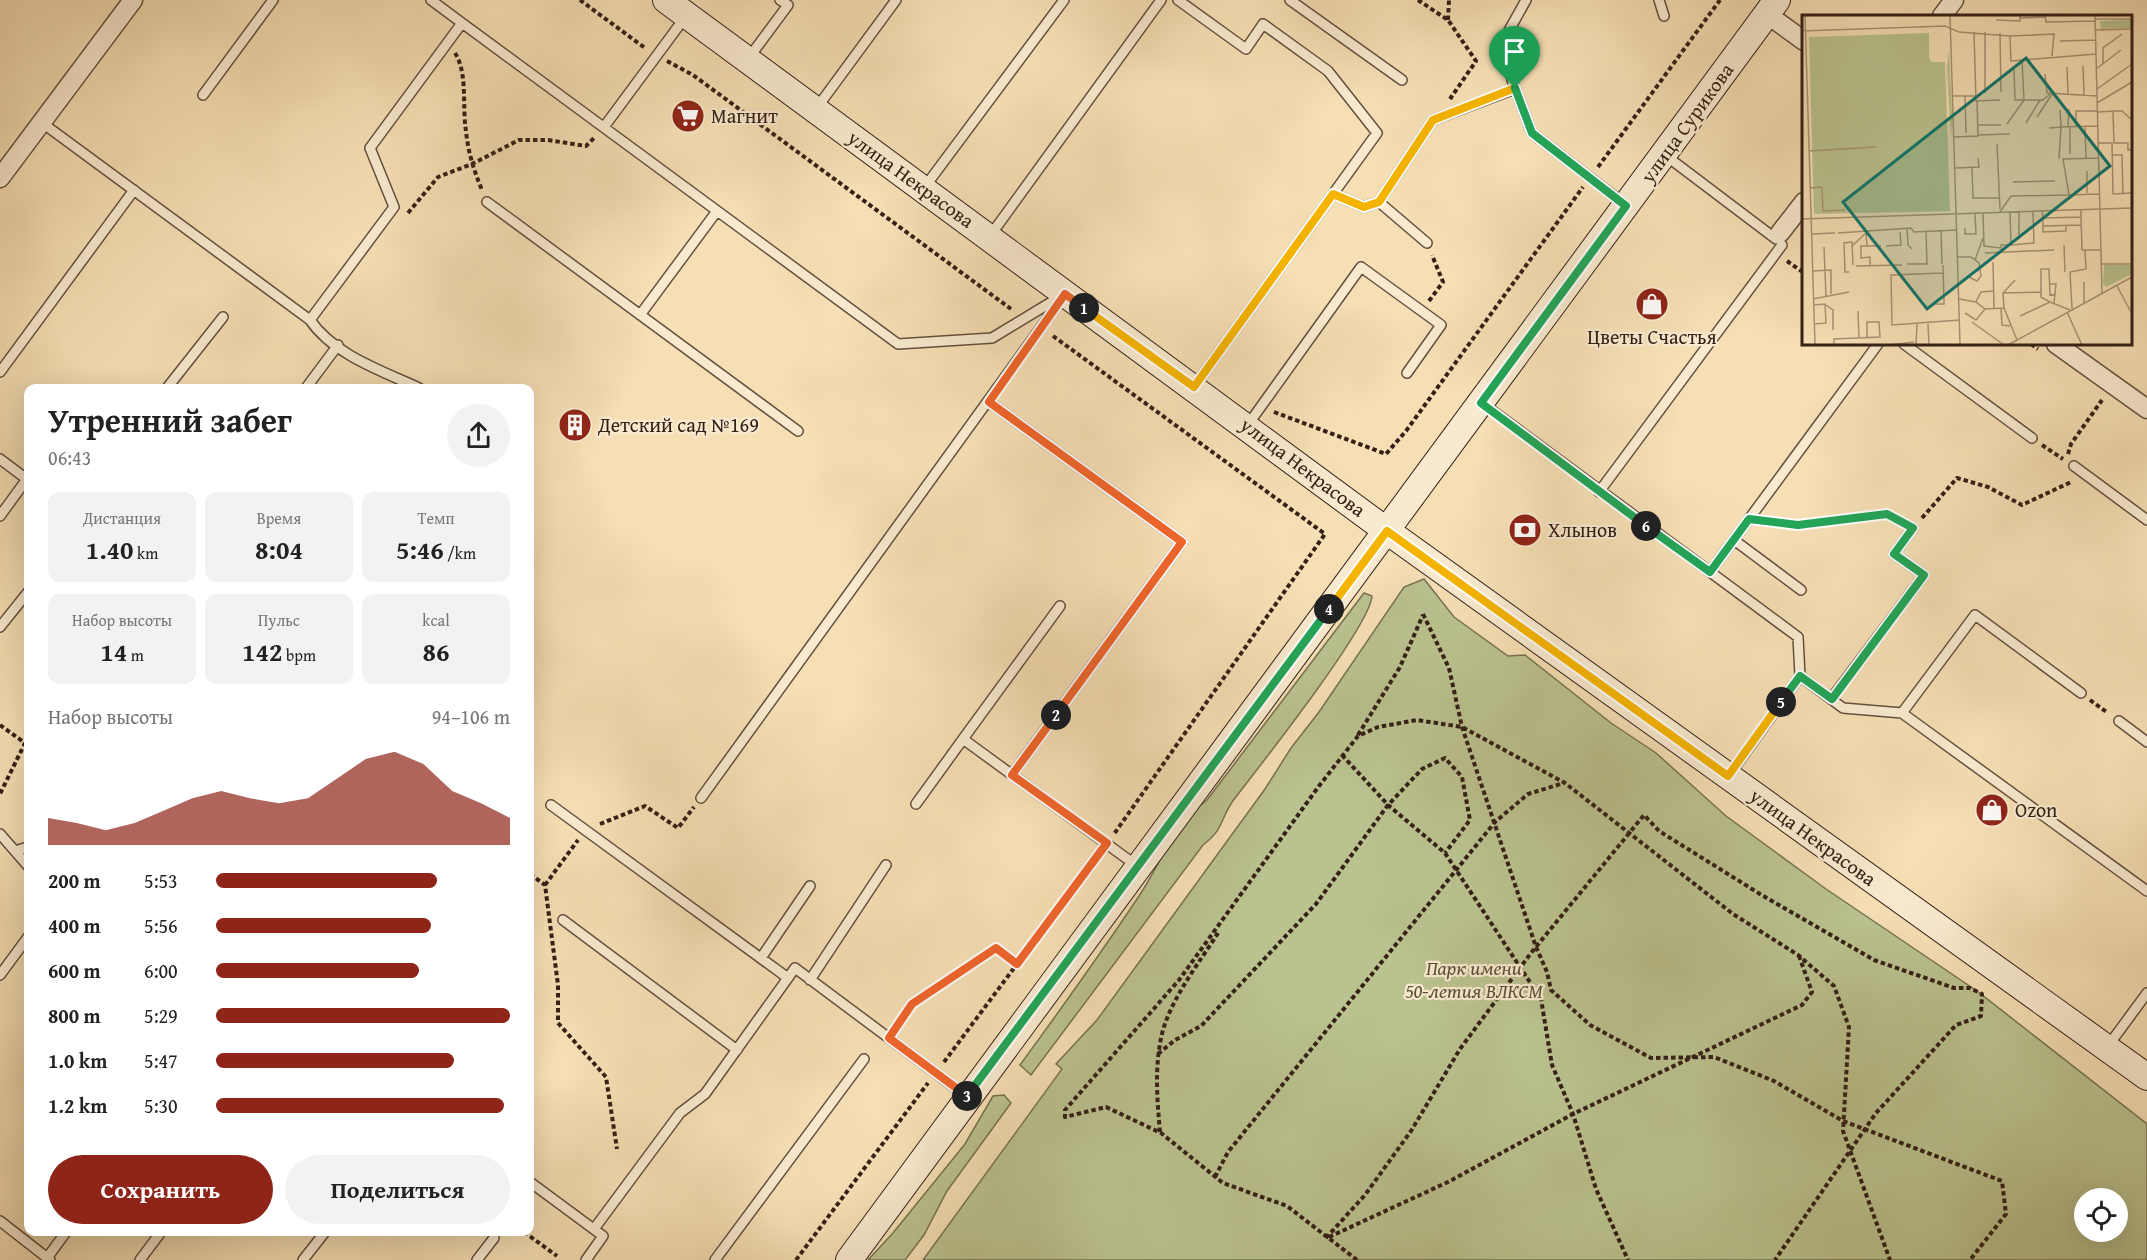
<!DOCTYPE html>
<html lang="ru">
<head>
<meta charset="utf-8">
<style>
	body { margin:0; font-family:"Gentium Book Plus",serif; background:#f2f2f2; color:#222; height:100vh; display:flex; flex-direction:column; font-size:22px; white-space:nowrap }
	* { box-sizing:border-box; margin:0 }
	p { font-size:20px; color:#767676 }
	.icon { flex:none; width:33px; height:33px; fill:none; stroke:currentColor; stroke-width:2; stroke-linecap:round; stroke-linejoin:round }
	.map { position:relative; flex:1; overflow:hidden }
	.drawer { position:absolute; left:24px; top:384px; width:510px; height:852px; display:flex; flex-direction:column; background:#fff; border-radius:12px; box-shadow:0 6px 24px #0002 }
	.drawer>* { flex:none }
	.fabs { position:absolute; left:2074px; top:1188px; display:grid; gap:12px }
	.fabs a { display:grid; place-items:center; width:54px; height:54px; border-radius:50%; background:#fff; box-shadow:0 6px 24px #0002; font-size:30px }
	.pin { position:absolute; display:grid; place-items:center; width:51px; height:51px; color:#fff; margin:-62px -26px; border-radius:50% 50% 50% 0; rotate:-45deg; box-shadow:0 0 6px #0007 }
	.pin .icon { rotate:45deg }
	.km { position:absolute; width:30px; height:30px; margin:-15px; border-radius:50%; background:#222; color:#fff; font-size:16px; line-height:30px; text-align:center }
	.round { display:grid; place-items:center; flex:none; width:63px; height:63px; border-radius:32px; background:#f2f2f2 }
	.summary { display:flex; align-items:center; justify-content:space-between; height:102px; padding:0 24px }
	h1 { font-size:33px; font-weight:700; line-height:45px }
	.stats { display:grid; grid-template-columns:repeat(3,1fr); gap:9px; height:102px; padding:6px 24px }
	.stats div { display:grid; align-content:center; border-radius:12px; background:#f2f2f2; text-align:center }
	.stats b { font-size:26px; font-weight:700 }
	.stats small { font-size:16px; font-weight:400 }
	.stats p { font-size:16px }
	.chart { height:168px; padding:12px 24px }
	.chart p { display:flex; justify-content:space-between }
	.chart svg { width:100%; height:108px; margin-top:6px; fill:#8f2418; opacity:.7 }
	.action { display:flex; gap:12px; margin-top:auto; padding:12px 24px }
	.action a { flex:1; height:69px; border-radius:36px; background:#8f2418; color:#fff; font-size:24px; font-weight:700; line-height:69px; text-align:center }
	.action a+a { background:#f2f2f2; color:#222 }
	ul { padding:0 24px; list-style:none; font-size:20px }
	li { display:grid; grid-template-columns:96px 72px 1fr; align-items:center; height:45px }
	li i { height:15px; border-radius:8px; background:#8f2418 }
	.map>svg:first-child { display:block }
	.green { fill:#bac28f; stroke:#777152; stroke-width:1.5; fill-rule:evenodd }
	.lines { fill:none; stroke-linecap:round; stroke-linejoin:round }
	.lane-casing { stroke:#64503e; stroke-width:12 }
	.street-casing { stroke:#64503e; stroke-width:21 }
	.secondary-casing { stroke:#342016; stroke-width:28 }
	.path { stroke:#342016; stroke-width:4; stroke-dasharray:4.5 3; stroke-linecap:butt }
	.lane { stroke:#f9eacf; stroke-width:9 }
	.street { stroke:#f9eacf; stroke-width:18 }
	.secondary { stroke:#f9eacf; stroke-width:26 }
	.split-1-casing { stroke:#fff; stroke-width:12 }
	.split-2-casing { stroke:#fff; stroke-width:12 }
	.split-3-casing { stroke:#fff; stroke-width:12 }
	.split-4-casing { stroke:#fff; stroke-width:12 }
	.split-5-casing { stroke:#fff; stroke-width:12 }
	.split-6-casing { stroke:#fff; stroke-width:12 }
	.split-7-casing { stroke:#fff; stroke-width:12 }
	.split-1 { stroke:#f5b400; stroke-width:8 }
	.split-2 { stroke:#f0652b; stroke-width:8 }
	.split-3 { stroke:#f0652b; stroke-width:8 }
	.split-4 { stroke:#22a559; stroke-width:8 }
	.split-5 { stroke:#f5b400; stroke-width:8 }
	.split-6 { stroke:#22a559; stroke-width:8 }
	.split-7 { stroke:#22a559; stroke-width:8 }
	.labels { text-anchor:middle; stroke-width:4.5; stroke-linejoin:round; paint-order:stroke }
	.poi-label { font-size:20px; fill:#342016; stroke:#f9eacf; text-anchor:start }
	.street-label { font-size:20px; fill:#342016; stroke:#f9eacf }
	.park-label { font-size:20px; font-style:italic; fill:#5c513a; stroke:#f9eacf }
	.inset-road { fill:none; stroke:#a89375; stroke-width:1.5 }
	.view { fill:#0f766e; fill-opacity:0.15; stroke:#0f766e; stroke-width:3 }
	.inset-edge { fill:none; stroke:#342016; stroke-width:3 }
</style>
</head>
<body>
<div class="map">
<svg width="2147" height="1260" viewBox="0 0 2147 1260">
	<rect width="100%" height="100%" fill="#f6dfb5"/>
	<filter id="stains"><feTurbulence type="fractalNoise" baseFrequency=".00333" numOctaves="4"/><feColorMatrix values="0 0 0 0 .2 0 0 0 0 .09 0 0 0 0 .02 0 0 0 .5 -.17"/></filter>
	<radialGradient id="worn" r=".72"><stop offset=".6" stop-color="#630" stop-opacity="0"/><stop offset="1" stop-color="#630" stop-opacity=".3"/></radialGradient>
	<path class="green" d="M1424,579L1454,617L1508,656L1525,655L1611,723L1656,753L1726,816L1826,889L1977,991L2147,1124V1260H923L1062,1069L1056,1064L1097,1020L1265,789L1291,748L1319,712L1404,587ZM2085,1198H2118V1232H2085Z
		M1364,593L1372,596C1370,627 1258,768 1232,802C1219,822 1224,829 1203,845L1031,1075L1020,1065C1061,1009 1101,953 1139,896C1163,860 1172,826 1207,800Z
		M1004,1095L1011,1103L947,1191L924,1235L905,1260H868L893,1233L965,1144L993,1096Z"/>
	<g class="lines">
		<g class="lane-casing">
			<path id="lane" d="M1178,0L1246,49L1263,24L1328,71L1377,133L1194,387
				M1290,0L1402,80
				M1526,0L1506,36L1512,80L1532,133L1624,204
				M1659,0L1664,16
				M462,23L898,344L992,338L1063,295
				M748,59L788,5L780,0
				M203,95L273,0
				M816,109L896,0
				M41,122L310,320L394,207L370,148L462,23L431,0
				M604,127L686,16
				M1665,155L1776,239
				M924,188L1064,0
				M1333,194L1364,207L1379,202L1433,120L1515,89
				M487,202L798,431
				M1379,202L1427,243
				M990,236L1161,0
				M640,315L717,211
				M310,320C334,355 382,371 419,388
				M1904,344L2032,438
				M0,372L134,190
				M167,388L223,317
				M306,388L338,345
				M989,402L1182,542L1012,775
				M1482,403L1798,637L1800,676L1730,774
				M1247,426L1361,267L1441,325L1407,373
				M0,459L28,480
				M2074,466L2147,520
				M1599,492L1782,245
				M0,516L27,479
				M1734,540L1801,590
				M1710,572L1878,344
				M0,627L28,592
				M1800,676L1843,708L1902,713L2147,891
				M1831,699L1924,575L1894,554L1913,528
				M1902,713L1975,615L2081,693
				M2119,721L2147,742
				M963,739L1060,606
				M701,798L1063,297
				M916,804L963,739L1137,866
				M551,805L788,978
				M0,834L28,866
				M15,851L28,847
				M563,920L737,1050
				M761,958L810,886
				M0,975L28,937
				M810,980L886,865
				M2108,1046L2147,993
				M530,1182L603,1236L586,1260
				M0,1221L50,1260
				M594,1229L680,1113L705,1094L795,968L968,1097
				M47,1258L66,1232
				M140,1260L161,1232
				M303,1260L325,1232
				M477,1260L494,1238
				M715,1260L864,1059"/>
		</g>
		<g class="street-casing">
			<path id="street" d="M1767,14L1804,41
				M1942,16L1954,0
				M0,178L133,0
				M1780,233L1804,202
				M2056,344L2147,409"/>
		</g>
		<g class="secondary-casing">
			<path id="secondary" d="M666,0L1387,531L2147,1077
				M849,1260L1777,0"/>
		</g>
		<path class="path" d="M580,0L645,48
			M1418,0L1448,20L1476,61L1450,99
			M1448,20L1449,0
			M455,53C468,73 462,107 466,131C468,152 474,171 482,190
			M667,61L693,75L1011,309
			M1598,167L1720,0
			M408,213L438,177L472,164L519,140H548L586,146L595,137
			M1787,261L1804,273
			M1429,301L1443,282L1432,255
			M1053,336L1325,534L1114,834
			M2031,344L2038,349
			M1274,412L1386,454L1406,431L1583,187
			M2042,445L2063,459
			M2068,454L2071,444L2102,400
			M1922,518L1957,478L1988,487L2022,505L2071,482
			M1765,521L1798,525L1887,514L1902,522
			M1423,614L1449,668L1462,727L1536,947L1547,972L1551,990L1590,1025L1651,1058L1714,1057L1774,1081L1843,1121L2002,1181L2006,1214L1970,1260
			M2090,700L2108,713
			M0,725L25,743L0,794
			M1358,735L1400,667L1423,615
			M1342,755L1388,805L1445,853L1541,999L1552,1065L1573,1114L1596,1189L1628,1260
			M600,824L645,806L678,828L694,807
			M530,874L545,885L558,985V1023L606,1077L617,1149
			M545,885L578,840
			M896,1027L912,1004L996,948L1017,964
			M1158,1054L1175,1040L1201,1026L1316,904L1388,805L1422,769L1445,758L1462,777L1470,820L1445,853
			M944,1062L1099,854
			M1160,1132C1157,1098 1154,1064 1163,1030C1173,996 1199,963 1218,933
			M1215,1177L1228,1152L1495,822L1528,794L1564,783
			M524,1232L557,1256
			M1329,1237L1448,1182L1573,1114L1802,1005L1812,992L1799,956
			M1326,1238L1365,1195L1411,1131L1460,1049L1531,953L1644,815L1659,831L1760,894L1874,960L1954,988H1970L1982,994L1981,1016L1956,1025L1876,1113L1775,1260
			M796,1260L928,1083
			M1357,1260L1287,1206L1223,1183L1161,1133L1106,1107L1065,1117V1110L1179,980L1319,786L1358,736L1378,727L1417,720L1462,727L1565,783L1733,914L1798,955L1834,986L1849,1027L1843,1131L1890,1260"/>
		<use href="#lane" class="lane"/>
		<use href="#street" class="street"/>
		<use href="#secondary" class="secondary"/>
	</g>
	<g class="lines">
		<g class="split-1-casing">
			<path id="split-1" d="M1084,308L1194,387L1333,194L1364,207L1379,202L1433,120L1515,88"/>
		</g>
		<g class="split-2-casing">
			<path id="split-2" d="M1056,715L1182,542L989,402L1065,294L1084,308"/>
		</g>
		<g class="split-3-casing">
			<path id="split-3" d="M967,1096L889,1038L912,1004L996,948L1017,964L1107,843L1012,775L1056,715"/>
		</g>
		<g class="split-4-casing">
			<path id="split-4" d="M967,1096L1329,609"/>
		</g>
		<g class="split-5-casing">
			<path id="split-5" d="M1329,609L1387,531L1728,776L1781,702"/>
		</g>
		<g class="split-6-casing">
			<path id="split-6" d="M1646,526L1710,572L1749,519L1798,525L1887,514L1913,528L1894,554L1924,575L1832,699L1800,676L1781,702"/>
		</g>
		<g class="split-7-casing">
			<path id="split-7" d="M1515,88L1532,133L1626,206L1481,403L1646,526"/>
		</g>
		<use href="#split-1" class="split-1"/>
		<use href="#split-2" class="split-2"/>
		<use href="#split-3" class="split-3"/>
		<use href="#split-4" class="split-4"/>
		<use href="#split-5" class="split-5"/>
		<use href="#split-6" class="split-6"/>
		<use href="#split-7" class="split-7"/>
	</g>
	<defs>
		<g id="supermarket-disc" transform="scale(1.725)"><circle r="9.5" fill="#8f2418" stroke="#f9eacf"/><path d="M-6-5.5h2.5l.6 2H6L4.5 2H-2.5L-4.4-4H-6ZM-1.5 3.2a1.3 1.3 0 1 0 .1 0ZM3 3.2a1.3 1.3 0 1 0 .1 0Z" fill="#fff"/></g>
		<g id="shop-disc" transform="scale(1.725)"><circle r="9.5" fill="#8f2418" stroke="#f9eacf"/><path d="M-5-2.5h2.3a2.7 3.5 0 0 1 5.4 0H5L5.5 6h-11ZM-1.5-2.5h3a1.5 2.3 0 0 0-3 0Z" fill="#fff"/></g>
		<g id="building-disc" transform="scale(1.725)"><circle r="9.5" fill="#8f2418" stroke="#f9eacf"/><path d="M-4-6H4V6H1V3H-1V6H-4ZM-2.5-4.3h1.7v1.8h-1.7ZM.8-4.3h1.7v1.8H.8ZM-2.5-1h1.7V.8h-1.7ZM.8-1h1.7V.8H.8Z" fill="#fff"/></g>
		<g id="bank-disc" transform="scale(1.725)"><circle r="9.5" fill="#8f2418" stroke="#f9eacf"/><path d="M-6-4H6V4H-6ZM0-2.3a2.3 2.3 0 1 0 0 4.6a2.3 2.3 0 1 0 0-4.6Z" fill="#fff"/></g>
	</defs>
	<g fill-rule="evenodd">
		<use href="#supermarket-disc" x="688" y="116"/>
		<use href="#shop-disc" x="1652" y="304"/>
		<use href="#building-disc" x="575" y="425"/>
		<use href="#bank-disc" x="1525" y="530"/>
		<use href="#shop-disc" x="1992" y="810"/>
	</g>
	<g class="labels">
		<g class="poi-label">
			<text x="711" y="123">Магнит</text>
			<text x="1652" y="344" text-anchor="middle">Цветы Счастья</text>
			<text x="598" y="432">Детский сад №169</text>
			<text x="1548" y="537">Хлынов</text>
			<text x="2015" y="817">Ozon</text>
		</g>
		<g class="street-label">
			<text transform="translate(1687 123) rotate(-54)" y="7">улица Сурикова</text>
			<text transform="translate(911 179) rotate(36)" y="7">улица Некрасова</text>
			<text transform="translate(1303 467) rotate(37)" y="7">улица Некрасова</text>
			<text transform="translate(1813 837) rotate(36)" y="7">улица Некрасова</text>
		</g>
		<g class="park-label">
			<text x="1474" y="975">Парк имени<tspan x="1474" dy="23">50-летия ВЛКСМ</tspan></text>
		</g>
	</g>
	<g transform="translate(1802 15)">
		<rect width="330" height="330" fill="#f6dfb5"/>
		<path d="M330,5V13L299,14L298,6ZM127,18V43L130,47H143L148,196L12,199L7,22ZM147,34L150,101L149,124L145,53ZM302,250H330V259L304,272L301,269Z" fill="#bac28f"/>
		<path class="inset-road" d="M3,0L13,330M148,0L158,330M243,0L244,7L293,6M293,0L300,278M218,3L243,2M293,4H330M194,5L218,6V0M293,15L330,14M0,16L143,11L157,17L208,21L252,19L250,41M172,17L174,86L198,85M183,17V78M198,18L199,77M208,21L209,46L294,39M258,26L294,25M301,49V33L320,19M281,51L282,80M212,52L213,85H241L248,79M265,52L266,80M294,54L319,35M243,59L245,78L295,81M295,74L330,49M151,81H174M163,81L164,118M295,88L330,67M258,95L259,112L296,111M311,96H320L330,105M296,97L311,96L312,128H326V135H330M235,102L250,79M224,108L238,85M205,109L222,85L220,46M175,110H199M283,111L284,144M266,112L267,94M274,112V96H295M247,113L259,112L257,144M176,120L208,119M152,122L176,121L175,85M296,128H310L311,179L330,178M195,129L198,194M7,136L74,132M268,139V112M310,140H320L321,179M297,143L261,144L267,180L297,179M170,152L171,183H197M153,153L177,152L176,143M285,156V178M211,167L253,166M8,173L20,172L21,196L43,195M240,196L241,203L279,202V194M198,197L209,181L267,180M217,197V224M181,198L182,231L199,233V230H209L208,197M279,202L280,235H299M241,203V217L264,216V210M0,204L330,193M241,211L279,210M105,213L106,230L110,234M163,213V219H174L173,198M139,216L140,249M36,218L109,213L112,217L155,215M9,219L33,218M209,230L232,228L231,196M262,230L263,257M50,231L64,218L65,231H79M65,231H59V243L68,242V250M84,231L99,230L98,217M22,232L24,281M183,238L252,235M156,242H169L177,248L179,261L175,266L165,261M173,245L181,223M191,247L192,293M105,249H125L124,216M299,249H330M54,251L100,250M10,256L29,255V279M47,257H43L42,228L50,227L51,250M141,258L89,260L90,310L158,305M213,265L201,278L202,293L215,325M282,267V288M247,269H254L252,288M315,271L330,299M201,278L239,277M11,284L47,277M157,284L174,287L183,294L202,293M174,287L179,277L192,276M248,287L239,282V254H247L248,280L254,279M133,289H142L141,250M11,290L23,289L24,308L12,309M24,290L31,295V315M199,293L200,310L208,311M270,294L268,257L284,254L283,235M56,296L57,324M265,297L280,330M163,298L174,305L183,294M218,301L248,287L268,295M170,307L202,330M126,309L127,330M32,330V324L78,322L77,307H65V322M87,330L112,327M114,330L115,309M206,330L330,262"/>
		<path class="view" d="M224,43L308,151L125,294L41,187Z"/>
		<rect width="330" height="330" class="inset-edge"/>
	</g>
	<rect width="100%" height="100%" filter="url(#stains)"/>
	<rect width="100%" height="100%" fill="url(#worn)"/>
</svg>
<div class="fabs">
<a><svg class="icon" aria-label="locate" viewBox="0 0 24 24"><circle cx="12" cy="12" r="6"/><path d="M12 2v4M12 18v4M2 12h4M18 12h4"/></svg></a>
</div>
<div class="pin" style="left:1515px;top:88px;background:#1e9e55"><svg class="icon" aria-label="arrive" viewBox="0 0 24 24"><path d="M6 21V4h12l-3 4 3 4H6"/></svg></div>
<b class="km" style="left:1084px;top:308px">1</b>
<b class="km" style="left:1056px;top:715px">2</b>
<b class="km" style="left:967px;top:1096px">3</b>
<b class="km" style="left:1329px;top:609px">4</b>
<b class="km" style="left:1781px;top:702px">5</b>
<b class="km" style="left:1646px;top:526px">6</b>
<section class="drawer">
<div class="summary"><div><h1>Утренний забег</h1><p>06:43</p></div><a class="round"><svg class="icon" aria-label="share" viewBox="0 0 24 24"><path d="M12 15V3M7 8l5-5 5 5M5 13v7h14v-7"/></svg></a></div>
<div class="stats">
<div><p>Дистанция</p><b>1.40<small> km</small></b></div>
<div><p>Время</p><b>8:04</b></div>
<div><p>Темп</p><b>5:46<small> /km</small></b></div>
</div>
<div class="stats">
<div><p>Набор высоты</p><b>14<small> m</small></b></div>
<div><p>Пульс</p><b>142<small> bpm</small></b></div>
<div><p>kcal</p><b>86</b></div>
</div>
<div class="chart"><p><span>Набор высоты</span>94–106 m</p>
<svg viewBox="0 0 160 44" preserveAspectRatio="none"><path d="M0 44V33L10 35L20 38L30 35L40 30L50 25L60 22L70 25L80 27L90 25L100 17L110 9L120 6L130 11L140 22L150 27L160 33V44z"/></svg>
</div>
<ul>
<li><b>200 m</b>5:53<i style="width:75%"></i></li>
<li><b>400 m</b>5:56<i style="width:73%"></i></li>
<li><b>600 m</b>6:00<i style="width:69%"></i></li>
<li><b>800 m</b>5:29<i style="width:100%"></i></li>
<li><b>1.0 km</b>5:47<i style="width:81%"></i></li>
<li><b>1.2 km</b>5:30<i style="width:98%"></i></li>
</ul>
<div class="action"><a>Сохранить</a><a>Поделиться</a></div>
</section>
</div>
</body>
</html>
